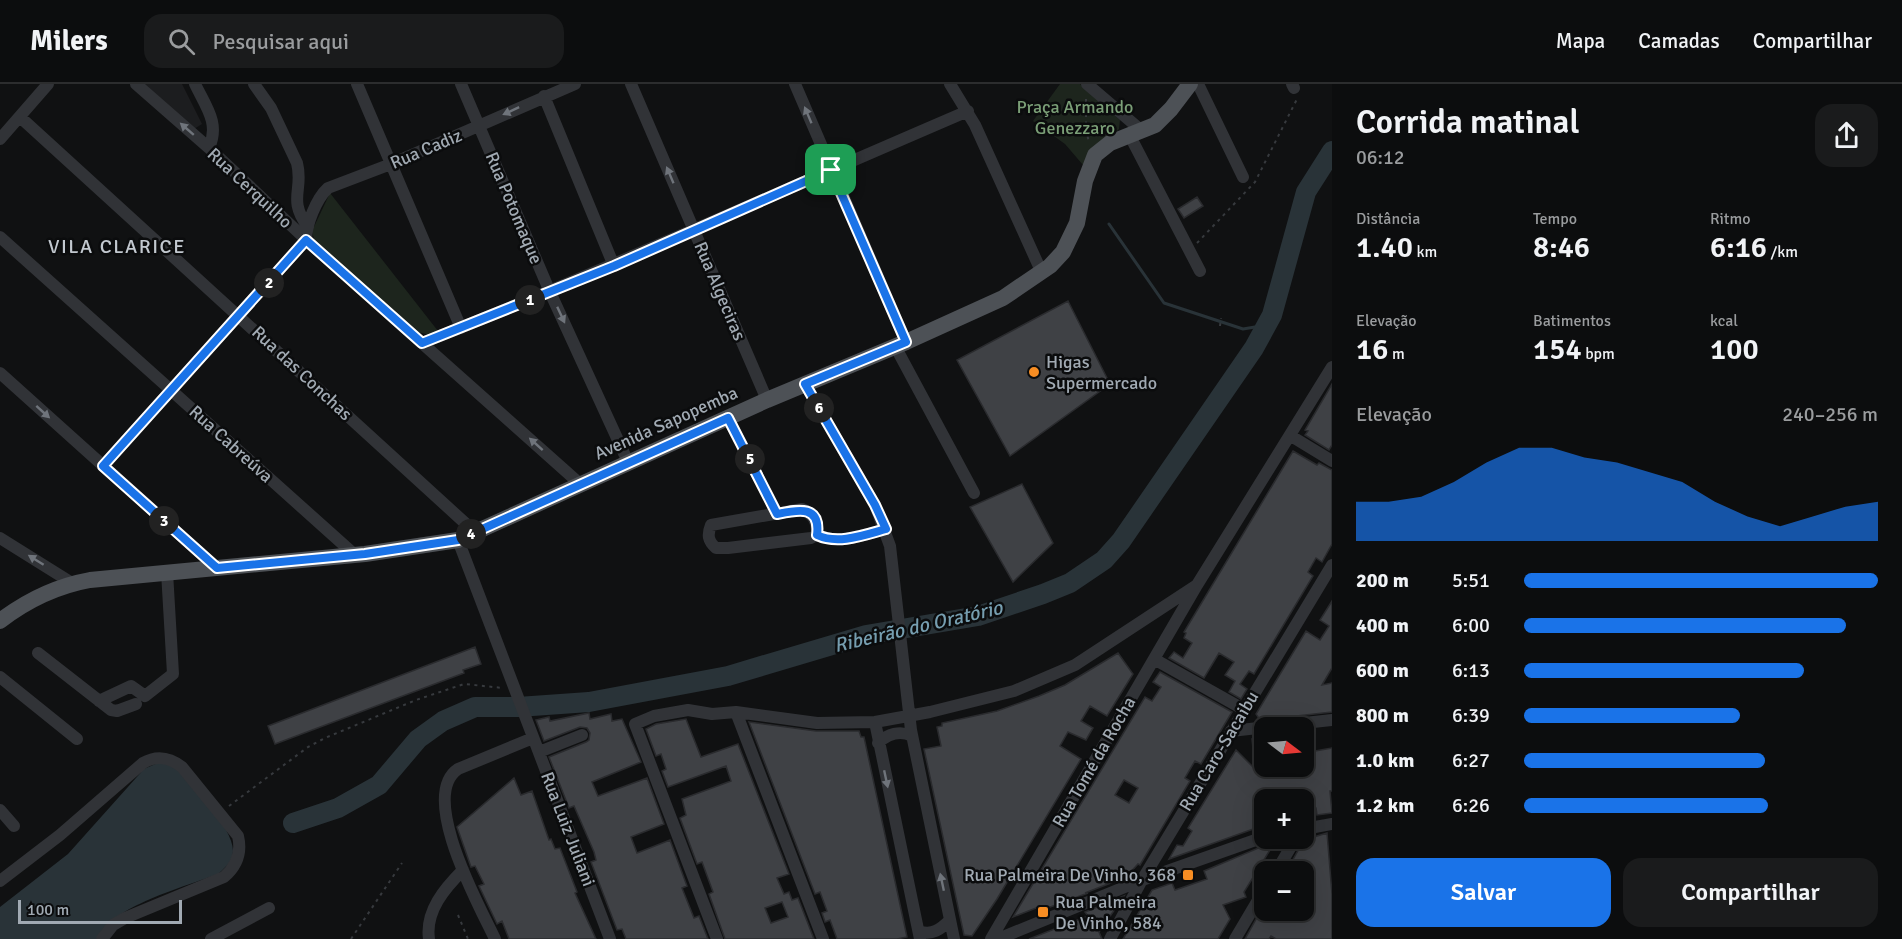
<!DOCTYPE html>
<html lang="pt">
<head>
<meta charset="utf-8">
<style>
	body { margin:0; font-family:Signika,sans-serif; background:#1a1b1c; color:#f1f3f6; height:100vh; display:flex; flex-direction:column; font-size:22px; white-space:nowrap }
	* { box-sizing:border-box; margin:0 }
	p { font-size:20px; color:#9a9c9e }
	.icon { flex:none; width:33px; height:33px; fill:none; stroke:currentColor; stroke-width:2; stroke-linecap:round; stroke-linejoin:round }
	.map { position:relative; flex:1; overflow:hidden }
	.panel { display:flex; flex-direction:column; background:#0c0d0e; width:570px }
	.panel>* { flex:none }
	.needle { width:39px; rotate:106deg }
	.buttons { position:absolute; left:1254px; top:633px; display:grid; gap:12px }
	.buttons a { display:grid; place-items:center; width:60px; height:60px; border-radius:12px; background:#0c0d0e; box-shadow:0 6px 24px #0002,0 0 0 2px #2c2d2e; font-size:30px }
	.scale { position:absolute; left:18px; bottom:15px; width:164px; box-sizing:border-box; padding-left:6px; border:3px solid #a1aab3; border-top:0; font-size:16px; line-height:21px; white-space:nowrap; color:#a1aab3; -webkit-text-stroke:4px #0b0c0d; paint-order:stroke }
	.pin { position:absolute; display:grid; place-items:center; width:51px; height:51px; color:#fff; margin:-26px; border-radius:12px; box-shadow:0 3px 9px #0006 }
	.km { position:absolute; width:30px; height:30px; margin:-15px; border-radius:50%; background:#222; color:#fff; font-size:16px; line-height:30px; text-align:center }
	.round { display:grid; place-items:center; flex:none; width:63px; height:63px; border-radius:18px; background:#1a1b1c }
	.headline { display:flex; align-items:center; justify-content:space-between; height:102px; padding:0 24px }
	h1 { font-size:33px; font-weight:600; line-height:45px }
	.figures { display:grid; grid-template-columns:repeat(3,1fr); gap:9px; height:102px; padding:6px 24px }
	.figures div { display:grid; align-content:center }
	.figures b { font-size:30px; font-weight:600 }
	.figures small { font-size:16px; font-weight:400 }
	.figures p { font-size:16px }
	.chart { height:168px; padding:12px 24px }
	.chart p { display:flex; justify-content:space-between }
	.chart svg { width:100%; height:108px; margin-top:6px; fill:#1a73e8; opacity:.7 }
	.cta { display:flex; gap:12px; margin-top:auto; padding:12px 24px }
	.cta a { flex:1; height:69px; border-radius:18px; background:#1a73e8; color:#fff; font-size:24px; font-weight:600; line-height:69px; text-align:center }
	.cta a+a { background:#1a1b1c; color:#f1f3f6 }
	ul { padding:0 24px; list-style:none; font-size:20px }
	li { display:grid; grid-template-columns:96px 72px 1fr; align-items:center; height:45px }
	li i { height:15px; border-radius:8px; background:#1a73e8 }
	header { display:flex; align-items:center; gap:36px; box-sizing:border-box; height:84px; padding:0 30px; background:#0c0d0e; border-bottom:2px solid #2c2d2e }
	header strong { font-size:28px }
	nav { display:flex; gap:33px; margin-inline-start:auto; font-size:21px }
	.search { width:420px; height:54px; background:#1a1b1c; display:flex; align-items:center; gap:15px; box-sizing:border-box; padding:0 21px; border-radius:18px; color:#9a9c9e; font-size:22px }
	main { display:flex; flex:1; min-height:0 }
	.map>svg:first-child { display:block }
	.built { fill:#1c1d1f }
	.green { fill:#1d251d }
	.water { fill:#293338 }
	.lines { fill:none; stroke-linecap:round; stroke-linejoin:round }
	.stream { stroke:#293338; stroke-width:3 }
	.river { stroke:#293338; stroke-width:20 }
	.building { fill:#3f4145; stroke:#2a2b2e; stroke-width:1.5; fill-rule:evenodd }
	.path { stroke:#373a3e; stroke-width:2; stroke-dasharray:3 4.5; stroke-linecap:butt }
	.minor { stroke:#313337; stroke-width:12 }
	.major { stroke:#4d5156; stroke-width:16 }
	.oneway { fill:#6f747b }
	.route-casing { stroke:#fff; stroke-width:12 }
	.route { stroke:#1a73e8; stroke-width:8 }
	.poi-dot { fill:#f78d23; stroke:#0b0c0d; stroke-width:2 }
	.labels { text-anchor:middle; stroke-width:5; stroke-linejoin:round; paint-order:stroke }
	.park-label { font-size:18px; fill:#7b9f77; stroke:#0b0c0d }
	.street-label { font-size:18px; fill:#a1aab3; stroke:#0b0c0d }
	.poi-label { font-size:18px; fill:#a1aab3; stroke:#0b0c0d; text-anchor:start }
	.neighbourhood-label { font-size:20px; letter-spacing:1.5px; fill:#c2c8cf; stroke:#0b0c0d }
	.water-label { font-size:20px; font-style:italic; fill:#769eb0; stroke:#0b0c0d }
</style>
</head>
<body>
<header>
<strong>Milers</strong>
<div class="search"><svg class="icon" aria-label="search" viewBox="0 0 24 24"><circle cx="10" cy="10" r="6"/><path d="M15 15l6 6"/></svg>Pesquisar aqui</div>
<nav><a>Mapa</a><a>Camadas</a><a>Compartilhar</a></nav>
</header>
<main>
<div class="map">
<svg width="1332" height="855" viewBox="0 0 1332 855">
	<rect width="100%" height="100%" fill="#101112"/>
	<path class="built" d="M145,0H182L202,40L194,45Z"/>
	<path class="green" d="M1060,0H1080L1120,36L1119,45L1083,81L1065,60L1033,37Z
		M330,109L438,247L430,251L418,248L314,155L312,147Z"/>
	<path class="water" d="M160,678L174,681C190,700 233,742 233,767C233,777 226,783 218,790C187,802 109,823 97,855H0V823L68,770L144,685Z"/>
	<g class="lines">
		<path class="stream" d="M1109,140L1164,219L1243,245L1267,241"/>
		<path class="river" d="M293,739L338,724L379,701L418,655L443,637L475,623H518L589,618L728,592L866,551L978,532L1043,510L1070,499L1104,476L1121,457L1254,264L1272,231L1306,108L1332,67"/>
	</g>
	<path class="building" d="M1197,113L1203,122L1184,134L1178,125Z
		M1068,217L1110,300L1010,372L957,276Z
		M1332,300V361L1329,366L1305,351L1308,347L1305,346Z
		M1293,367L1317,381L1319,379L1332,386V460L1322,478L1316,474L1308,488L1313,492L1254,590L1249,587L1240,600L1247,605L1241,615L1229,608L1235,597L1225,591L1234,578L1219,569L1204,594L1169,574L1174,568L1183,574L1192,559L1184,554L1186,549L1184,548Z
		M1022,400L1053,459L1013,498L970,423Z
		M1332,517V584L1322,601L1332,599V628L1260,636L1256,630L1306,547L1320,556L1329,542L1320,536Z
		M475,563L481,580L463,586L464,589L275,660L268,642Z
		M1118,569L1133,590L1107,632L1090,622L1081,637L1093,644L1086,656L1068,648L1060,662L1081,675L997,815L972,852L964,851L924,665L941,662L937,643L942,642V639L997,627L1039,612L1065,601Z
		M1160,588L1232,628L1201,680L1195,677L1189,687L1185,694L1190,697L1140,781L1138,780L1126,793L1085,809H1088L1045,825L1041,822L1013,833L1145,613L1152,617L1161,603L1153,598ZM1124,696L1138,704L1129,719L1115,711Z
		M589,629L590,635L611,630L612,637L622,635L641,678L592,698L598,712L647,694L664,740L631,753L637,769L670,756L687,802L682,804L694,834L699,832L708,855H626L622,845L617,846L591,778L596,776L594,768L574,722L569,724L549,673L586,658L589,656L590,649L587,644L580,643L544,657L536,636L549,633L550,637Z
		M686,635L701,673L738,660L789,790L777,794L784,810L789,808L792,816L798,814L814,855H725L709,810L713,808L702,778L697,780L680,734L686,731L682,715L731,697L726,682L668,703L662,687L666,685L661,670L656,672L646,645L656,640ZM782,818L788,833L771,839L765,824Z
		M749,638L816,647H859L861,653H864L907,853L897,855H837L830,836L825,838L822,829L827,827L820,808L815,810Z
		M1264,654V682H1304V669L1332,664V707H1330L1332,729L1317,731L1316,724L1304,726V716H1264V732L1258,733L1259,743L1169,775L1177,761L1183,762L1192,747L1188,744L1236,666L1255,685L1252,655Z
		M514,694L521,711L532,707L549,756L551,755L555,765L560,764L577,808L575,809L596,855H509L502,837L497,840L479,802L484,800L475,782L471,783L457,743Z
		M1327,749L1332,810V855H1276L1271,852L1269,855H1245L1264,821V826H1304V788H1286L1304,756Z
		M1263,762L1270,766L1244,808L1246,813L1223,821L1230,835L1218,855H1123L1152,806L1172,799L1175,806L1207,795L1204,787Z
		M1124,812L1099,848L1102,855H1029L1088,832L1085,828Z"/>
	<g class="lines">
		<path class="path" d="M1086,15V45L1089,59
			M1197,159L1255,98L1297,15
			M1220,242L1221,234
			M229,722L308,663L325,654L416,616L464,600L503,604
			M458,831L468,855
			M351,855L402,779"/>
		<path class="minor" d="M136,0L209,64L315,164L579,399
			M195,0C206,23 220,39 209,64
			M254,0L271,24L297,79C304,106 287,115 308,143
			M357,0L461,244
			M461,0L550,208L628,378
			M631,0L767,316
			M795,0L906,258
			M950,0L975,41L1042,189
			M1087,0L1142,47
			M1198,0L1243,93
			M1292,0L1294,4
			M544,12L614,182
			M20,33L476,449
			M1130,52L1200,187
			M0,55L48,0
			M0,153L355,471
			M306,156C306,141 316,115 328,104L391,80L575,0
			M422,259C606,186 786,105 968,27
			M895,262L974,409
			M0,289L217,484
			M805,300L875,421L890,462L911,646L954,855
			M728,334L777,430
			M1291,352L1332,377
			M103,382L306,156
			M802,425C813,429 818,439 817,451L811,454L728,464H716C708,457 707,451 711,441Z
			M817,451C838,461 864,451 886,445
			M0,454L72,499
			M458,456L610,855
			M38,569L111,626L117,627L136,620
			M1154,575L1243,625
			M0,593L77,655
			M99,617L131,602L145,612L173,590L167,488
			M736,628L823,855
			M875,638L920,855
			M1231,647L1332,636
			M878,659C888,650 900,646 912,652
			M539,668L582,651
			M0,726L14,742
			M1304,745L1332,740
			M1276,788L1296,754
			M0,797L60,751L143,679C157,671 169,673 182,683L238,752C242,769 237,782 224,793L125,834L113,841L102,855
			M919,847C932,852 941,845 950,836
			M211,855L269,824
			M429,855C425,827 445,804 463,786
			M495,855C480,823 418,712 458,685L533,654
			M717,855L635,640L654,632L688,626L712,630L736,628L817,639L875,638L930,628L1014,607L1075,581L1197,501
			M991,855L1197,501L1332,283
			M998,855L1142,796L1264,753
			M1110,855L1142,796L1332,481
			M1235,855L1264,806"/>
		<path class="major" d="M0,537C26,517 57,502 90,496L365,470L458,456L767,316L906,258L1003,214L1050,182L1063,168L1077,139L1085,97L1095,71L1110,59L1155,41L1171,25L1190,0"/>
	</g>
	<defs><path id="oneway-solid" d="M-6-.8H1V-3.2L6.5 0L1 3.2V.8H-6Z" transform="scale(1.5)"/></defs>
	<g class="oneway">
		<use href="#oneway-solid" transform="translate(511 27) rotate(155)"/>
		<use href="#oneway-solid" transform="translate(808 31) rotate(-113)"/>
		<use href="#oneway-solid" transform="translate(187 45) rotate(-139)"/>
		<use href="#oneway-solid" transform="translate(670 91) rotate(-113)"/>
		<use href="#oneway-solid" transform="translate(561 231) rotate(65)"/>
		<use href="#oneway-solid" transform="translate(43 328) rotate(42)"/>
		<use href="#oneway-solid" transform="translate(536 360) rotate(-138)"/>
		<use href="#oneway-solid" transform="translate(36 476) rotate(-148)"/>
		<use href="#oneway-solid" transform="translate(886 695) rotate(78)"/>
		<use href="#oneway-solid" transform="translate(942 798) rotate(-102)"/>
	</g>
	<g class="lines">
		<g class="route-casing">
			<path id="route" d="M831,86L906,258L805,300L875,421L886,445C864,451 838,461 817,451C821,420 797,426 777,430L728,334L458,456L365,470L217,484L103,382L306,156L422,259L614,182Z"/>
		</g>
		<use href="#route" class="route"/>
	</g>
	<g class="poi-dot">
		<circle cx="1034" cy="288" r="6"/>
		<rect x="1182" y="785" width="12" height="12" rx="3"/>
		<rect x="1037" y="822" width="12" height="12" rx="3"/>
	</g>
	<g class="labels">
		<g class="park-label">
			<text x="1075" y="29">Praça Armando<tspan x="1075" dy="21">Genezzaro</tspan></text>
		</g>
		<g class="street-label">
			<text transform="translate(426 65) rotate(-23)" y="6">Rua Cadiz</text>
			<text transform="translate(250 104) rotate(43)" y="6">Rua Cerquilho</text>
			<text transform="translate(514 124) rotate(67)" y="6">Rua Potomaque</text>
			<text transform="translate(720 207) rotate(67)" y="6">Rua Algeciras</text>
			<text transform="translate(302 289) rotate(43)" y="6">Rua das Conchas</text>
			<text transform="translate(666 339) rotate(-24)" y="6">Avenida Sapopemba</text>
			<text transform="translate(231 360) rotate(42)" y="6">Rua Cabreúva</text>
			<text transform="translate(1219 667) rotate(-59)" y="6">Rua Caro-Sacaibu</text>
			<text transform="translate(1094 678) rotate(-60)" y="6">Rua Tomé da Rocha</text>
			<text transform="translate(568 745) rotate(69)" y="6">Rua Luiz Juliani</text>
		</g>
		<g class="poi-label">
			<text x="1046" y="284">Higas<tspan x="1046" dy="21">Supermercado</tspan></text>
			<text x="1176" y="797" text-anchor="end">Rua Palmeira De Vinho, 368</text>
			<text x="1055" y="824">Rua Palmeira<tspan x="1055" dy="21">De Vinho, 584</tspan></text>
		</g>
		<g class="neighbourhood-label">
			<text x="117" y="169">VILA CLARICE</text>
		</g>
		<g class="water-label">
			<text transform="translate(918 542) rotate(-13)" y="7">Ribeirão do Oratório</text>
		</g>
	</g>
</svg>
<div class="buttons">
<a><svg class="needle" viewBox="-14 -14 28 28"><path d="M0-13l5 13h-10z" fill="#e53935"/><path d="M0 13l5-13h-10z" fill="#9a9c9e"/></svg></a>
<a>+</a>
<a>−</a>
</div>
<div class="scale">100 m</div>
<div class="pin" style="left:831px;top:86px;background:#1e9e55"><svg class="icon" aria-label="arrive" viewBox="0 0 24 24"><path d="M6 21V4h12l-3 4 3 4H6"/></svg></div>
<b class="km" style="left:530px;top:216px">1</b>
<b class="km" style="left:269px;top:199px">2</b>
<b class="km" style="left:164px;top:437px">3</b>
<b class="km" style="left:471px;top:450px">4</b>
<b class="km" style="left:750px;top:375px">5</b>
<b class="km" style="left:819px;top:324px">6</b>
</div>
<section class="panel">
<div class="headline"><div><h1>Corrida matinal</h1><p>06:12</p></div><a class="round"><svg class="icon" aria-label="share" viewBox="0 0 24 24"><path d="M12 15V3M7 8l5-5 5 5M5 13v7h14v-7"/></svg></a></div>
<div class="figures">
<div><p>Distância</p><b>1.40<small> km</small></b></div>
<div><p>Tempo</p><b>8:46</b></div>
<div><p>Ritmo</p><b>6:16<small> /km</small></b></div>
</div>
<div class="figures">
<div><p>Elevação</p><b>16<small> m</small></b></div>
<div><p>Batimentos</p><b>154<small> bpm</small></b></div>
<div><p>kcal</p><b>100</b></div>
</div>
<div class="chart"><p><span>Elevação</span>240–256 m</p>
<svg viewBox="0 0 160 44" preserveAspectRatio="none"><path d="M0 44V28L10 28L20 26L30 20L40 12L50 6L60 6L70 10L80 12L90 16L100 20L110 28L120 34L130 38L140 34L150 30L160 28V44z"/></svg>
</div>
<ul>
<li><b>200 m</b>5:51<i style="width:100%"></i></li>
<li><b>400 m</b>6:00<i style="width:91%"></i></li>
<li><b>600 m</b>6:13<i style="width:79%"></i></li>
<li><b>800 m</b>6:39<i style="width:61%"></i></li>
<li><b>1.0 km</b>6:27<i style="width:68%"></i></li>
<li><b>1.2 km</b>6:26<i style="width:69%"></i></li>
</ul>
<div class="cta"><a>Salvar</a><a>Compartilhar</a></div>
</section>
</main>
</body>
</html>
